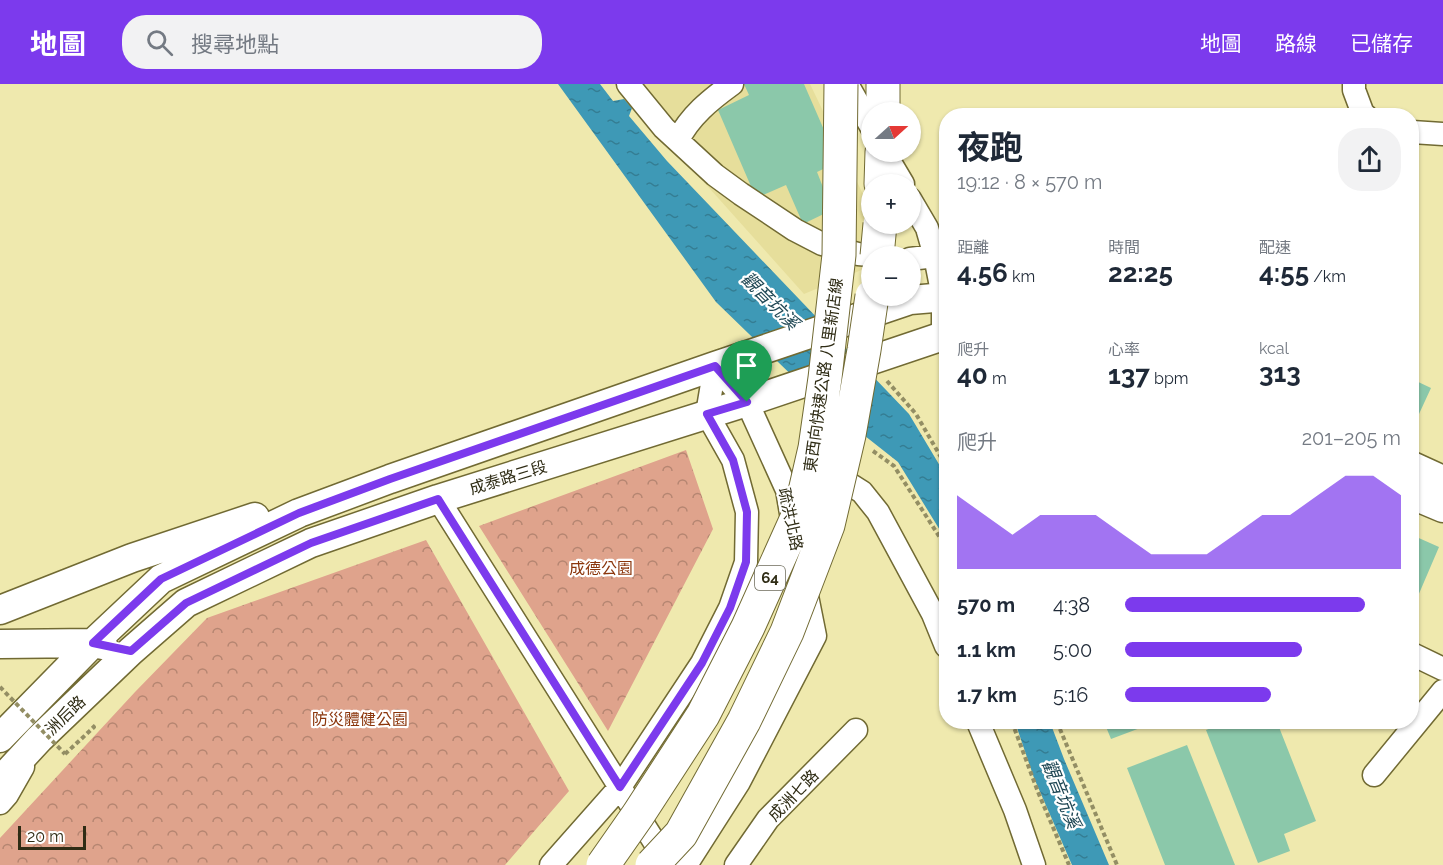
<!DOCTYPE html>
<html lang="zh-TW">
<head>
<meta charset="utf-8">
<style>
	body { margin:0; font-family:Raleway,"Noto Sans TC",sans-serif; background:#f2f2f3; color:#1f2937; height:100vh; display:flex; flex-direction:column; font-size:22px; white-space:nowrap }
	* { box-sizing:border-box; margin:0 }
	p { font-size:20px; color:#747a83 }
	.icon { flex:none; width:33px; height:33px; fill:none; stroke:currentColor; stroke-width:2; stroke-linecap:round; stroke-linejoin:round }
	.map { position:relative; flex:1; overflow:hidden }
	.drawer { position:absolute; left:939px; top:24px; width:480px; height:621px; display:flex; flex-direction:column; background:#fff; border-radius:24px; box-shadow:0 2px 4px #0004 }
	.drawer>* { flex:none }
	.needle { width:39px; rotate:69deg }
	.fabs { position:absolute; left:861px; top:18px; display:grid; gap:12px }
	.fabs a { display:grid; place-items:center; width:60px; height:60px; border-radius:50%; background:#fff; box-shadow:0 2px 4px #0004; font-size:30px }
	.scale { position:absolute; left:18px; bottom:15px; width:68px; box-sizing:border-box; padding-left:6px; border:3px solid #2f2c15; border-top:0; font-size:16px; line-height:21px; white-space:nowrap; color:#2f2c15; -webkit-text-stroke:4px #fff; paint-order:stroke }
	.pin { position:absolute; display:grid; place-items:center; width:51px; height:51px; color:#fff; margin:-62px -26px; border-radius:50% 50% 50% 0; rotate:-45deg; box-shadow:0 0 6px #0007 }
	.pin .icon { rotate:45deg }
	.round { display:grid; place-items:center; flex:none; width:63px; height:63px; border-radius:24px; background:#f2f2f3 }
	.summary { display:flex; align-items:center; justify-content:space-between; height:102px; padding:0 18px }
	h1 { font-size:33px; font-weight:700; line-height:45px }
	.metrics { display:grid; grid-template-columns:repeat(3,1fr); gap:9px; height:102px; padding:6px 18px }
	.metrics div { display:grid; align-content:center }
	.metrics b { font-size:26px; font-weight:700 }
	.metrics small { font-size:16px; font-weight:400 }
	.metrics p { font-size:16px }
	.chart { height:168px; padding:12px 18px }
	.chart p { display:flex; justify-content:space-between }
	.chart svg { width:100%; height:108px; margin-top:6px; fill:#7c3aed; opacity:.7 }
	ul { padding:0 18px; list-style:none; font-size:20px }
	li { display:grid; grid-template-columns:96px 72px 1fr; align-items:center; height:45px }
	li i { height:15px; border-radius:8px; background:#7c3aed }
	header { display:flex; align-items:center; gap:36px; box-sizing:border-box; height:84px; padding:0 30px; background:#7c3aed; color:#fff }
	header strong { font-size:28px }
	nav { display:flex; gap:33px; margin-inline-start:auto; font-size:21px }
	.search { width:420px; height:54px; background:#f2f2f3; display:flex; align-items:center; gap:15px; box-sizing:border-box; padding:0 21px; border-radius:24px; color:#747a83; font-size:22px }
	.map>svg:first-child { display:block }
	.built { fill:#e6de9b }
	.park { fill:url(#park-crowns) }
	.water { fill:url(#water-ripples) }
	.building { fill:#8bc8aa }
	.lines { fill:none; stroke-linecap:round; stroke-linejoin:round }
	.minor-casing { stroke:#716a33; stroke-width:25 }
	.major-casing { stroke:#716a33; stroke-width:31 }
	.highway-casing { stroke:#716a33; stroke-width:35 }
	.path { stroke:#938e64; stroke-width:4; stroke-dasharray:4.5 3; stroke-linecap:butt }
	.minor { stroke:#fff; stroke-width:22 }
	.major { stroke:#fff; stroke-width:28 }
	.highway { stroke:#fff; stroke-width:33 }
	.highway-bridge-casing { stroke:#716a33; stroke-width:35; stroke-linecap:butt }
	.path-bridge { stroke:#938e64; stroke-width:4; stroke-dasharray:4.5 3; stroke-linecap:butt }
	.highway-bridge { stroke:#fff; stroke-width:33 }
	.route-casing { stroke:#fff; stroke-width:12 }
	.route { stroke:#7c3aed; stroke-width:8 }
	.labels { text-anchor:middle; stroke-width:4.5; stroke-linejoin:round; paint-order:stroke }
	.shield { fill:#fff; stroke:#6d6b5b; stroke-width:1.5 }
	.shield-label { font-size:15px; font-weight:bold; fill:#2f2c15 }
	.street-label { font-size:16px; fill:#2f2c15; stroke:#fff }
	.park-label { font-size:16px; fill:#8b360c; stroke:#fff }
	.water-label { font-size:18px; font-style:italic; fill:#1f4754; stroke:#fff }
</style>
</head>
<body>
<header>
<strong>地圖</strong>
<div class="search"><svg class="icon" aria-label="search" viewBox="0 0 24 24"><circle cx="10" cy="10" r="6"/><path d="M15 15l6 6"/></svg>搜尋地點</div>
<nav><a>地圖</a><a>路線</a><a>已儲存</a></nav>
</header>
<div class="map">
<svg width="1443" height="781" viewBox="0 0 1443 781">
	<defs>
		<pattern id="park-crowns" width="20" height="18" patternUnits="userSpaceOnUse" patternTransform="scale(1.5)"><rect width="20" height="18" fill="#dfa38c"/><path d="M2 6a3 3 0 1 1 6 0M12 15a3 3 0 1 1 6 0" fill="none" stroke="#b58571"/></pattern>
		<pattern id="water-ripples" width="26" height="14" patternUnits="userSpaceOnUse" patternTransform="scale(1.5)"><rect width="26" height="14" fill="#3e99b6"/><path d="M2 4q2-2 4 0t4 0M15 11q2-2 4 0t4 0" fill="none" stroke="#347d93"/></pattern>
	</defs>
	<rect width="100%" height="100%" fill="#efe9ae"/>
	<path class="built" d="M621,0H810L871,127V182L804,210L668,58Z"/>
	<path class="park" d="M686,366L713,445L608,647L479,442Z
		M426,456L569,707L505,781H0V754L135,608L207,534Z"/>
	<path class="water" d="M558,0H600L613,17L624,15L632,24L629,32L667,77L909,330L946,392V456L898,378L808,307L716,218Z
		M1015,638H1050L1064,675L1109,781H1072L1034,694Z"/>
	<path class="building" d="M744,0H804L838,78L817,88L832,126L803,140L786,101L756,114L718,26L749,11Z
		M1412,295L1431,304L1413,343L1412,342Z
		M1412,451L1439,463L1412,526Z
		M1104,638H1156L1111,655Z
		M1227,638H1277L1316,737L1284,750L1290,767L1258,779L1206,646Z
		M1187,661L1235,781H1165L1127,684Z"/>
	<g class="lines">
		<g class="minor-casing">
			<path id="minor" d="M628,0L664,44L715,91L741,110L795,146L822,160L858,170L882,172
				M847,0L872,44
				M1354,0V6L1363,30L1366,32
				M1412,48L1443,50
				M678,56C690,32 710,16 732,0
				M884,68L903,100
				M910,115L927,144L935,172L943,213V251
				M910,175L935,172
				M715,282L747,318L787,406L793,441
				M828,391L832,389L862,408L878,428L933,530L946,562
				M438,415L669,781
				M1412,570L1443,585
				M978,638L1015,726L1034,781
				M1374,691L1443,607
				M0,719L7,711L23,683
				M551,781L620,703L702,579L730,524L746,478L747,428L733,376L707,330L715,282
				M686,781L739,698L815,552L805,502
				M736,781L768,735L856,646"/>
		</g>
		<g class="major-casing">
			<path id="major" d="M1412,382L1443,396
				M1412,411L1443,424
				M0,526L132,474L255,433
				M0,560L93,559L103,561
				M0,654L93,559L161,495L299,429L390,395L715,282L910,216L946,213
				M0,697L39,655L131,567L186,519L311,459L438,415L747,318L946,251"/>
		</g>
		<g class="highway-casing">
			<path id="highway" d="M883,0V28
				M881,100L882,68"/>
		</g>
		<path class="path" d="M887,297L916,330L946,382
			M873,367L894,382L946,463
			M1012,638L1038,708L1069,781
			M1057,638L1117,781
			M65,670L94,643L91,640"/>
		<use href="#minor" class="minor"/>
		<use href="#major" class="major"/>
		<use href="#highway" class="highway"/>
		<g class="highway-bridge-casing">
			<path id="highway-bridge" d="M877,172L880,140
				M603,781L638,731L703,631L748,543L801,425L815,364L825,294L839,171L841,0
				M652,781L681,750L744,637L787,548L828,441L849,351L864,266L872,212"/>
		</g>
		<path class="path-bridge" d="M0,603L65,670"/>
		<use href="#highway-bridge" class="highway-bridge"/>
	</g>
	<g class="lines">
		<g class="route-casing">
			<path id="route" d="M715,282L747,318L707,330L733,376L747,428L746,478L730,524L702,579L620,703L438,415L311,459L186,519L131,567L93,559L161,495L299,429L390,395Z"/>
		</g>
		<use href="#route" class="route"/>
	</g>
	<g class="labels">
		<rect class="shield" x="755" y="482" width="30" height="24" rx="4.5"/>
		<g class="shield-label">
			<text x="770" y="499">64</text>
		</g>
		<g class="street-label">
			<text transform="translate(823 291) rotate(-82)" y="6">東西向快速公路 八里新店線</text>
			<text transform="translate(508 393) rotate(-17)" y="6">成泰路三段</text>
			<text transform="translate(791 435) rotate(78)" y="6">疏洪北路</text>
			<text transform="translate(65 631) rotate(-44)" y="6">洲后路</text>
			<text transform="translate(793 711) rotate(-46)" y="6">成洲七路</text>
		</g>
		<g class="park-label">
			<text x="601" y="490">成德公園</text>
			<text x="360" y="641">防災體健公園</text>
		</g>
		<g class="water-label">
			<text transform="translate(770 217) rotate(45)" y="6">觀音坑溪</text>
			<text transform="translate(1061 710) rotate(68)" y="6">觀音坑溪</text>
		</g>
	</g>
</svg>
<div class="fabs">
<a><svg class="needle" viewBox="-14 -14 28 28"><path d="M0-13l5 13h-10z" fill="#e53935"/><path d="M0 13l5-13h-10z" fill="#747a83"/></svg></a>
<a>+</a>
<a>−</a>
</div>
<div class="scale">20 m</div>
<div class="pin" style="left:747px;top:318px;background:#1e9e55"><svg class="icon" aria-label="arrive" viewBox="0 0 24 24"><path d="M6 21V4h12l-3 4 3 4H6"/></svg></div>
<section class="drawer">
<div class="summary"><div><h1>夜跑</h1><p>19:12 · 8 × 570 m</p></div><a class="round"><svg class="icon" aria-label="share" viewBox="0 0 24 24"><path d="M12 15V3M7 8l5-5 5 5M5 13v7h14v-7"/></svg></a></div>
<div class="metrics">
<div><p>距離</p><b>4.56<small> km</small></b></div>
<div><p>時間</p><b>22:25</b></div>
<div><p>配速</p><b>4:55<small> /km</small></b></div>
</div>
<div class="metrics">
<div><p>爬升</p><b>40<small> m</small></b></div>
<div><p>心率</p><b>137<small> bpm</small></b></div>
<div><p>kcal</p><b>313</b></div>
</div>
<div class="chart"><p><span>爬升</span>201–205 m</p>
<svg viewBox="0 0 160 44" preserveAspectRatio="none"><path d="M0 44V14L10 22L20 30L30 22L40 22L50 22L60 30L70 38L80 38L90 38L100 30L110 22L120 22L130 14L140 6L150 6L160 14V44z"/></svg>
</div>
<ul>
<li><b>570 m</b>4:38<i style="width:87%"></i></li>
<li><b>1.1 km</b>5:00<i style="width:64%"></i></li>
<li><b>1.7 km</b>5:16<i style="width:53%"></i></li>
</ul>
</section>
</div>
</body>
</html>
